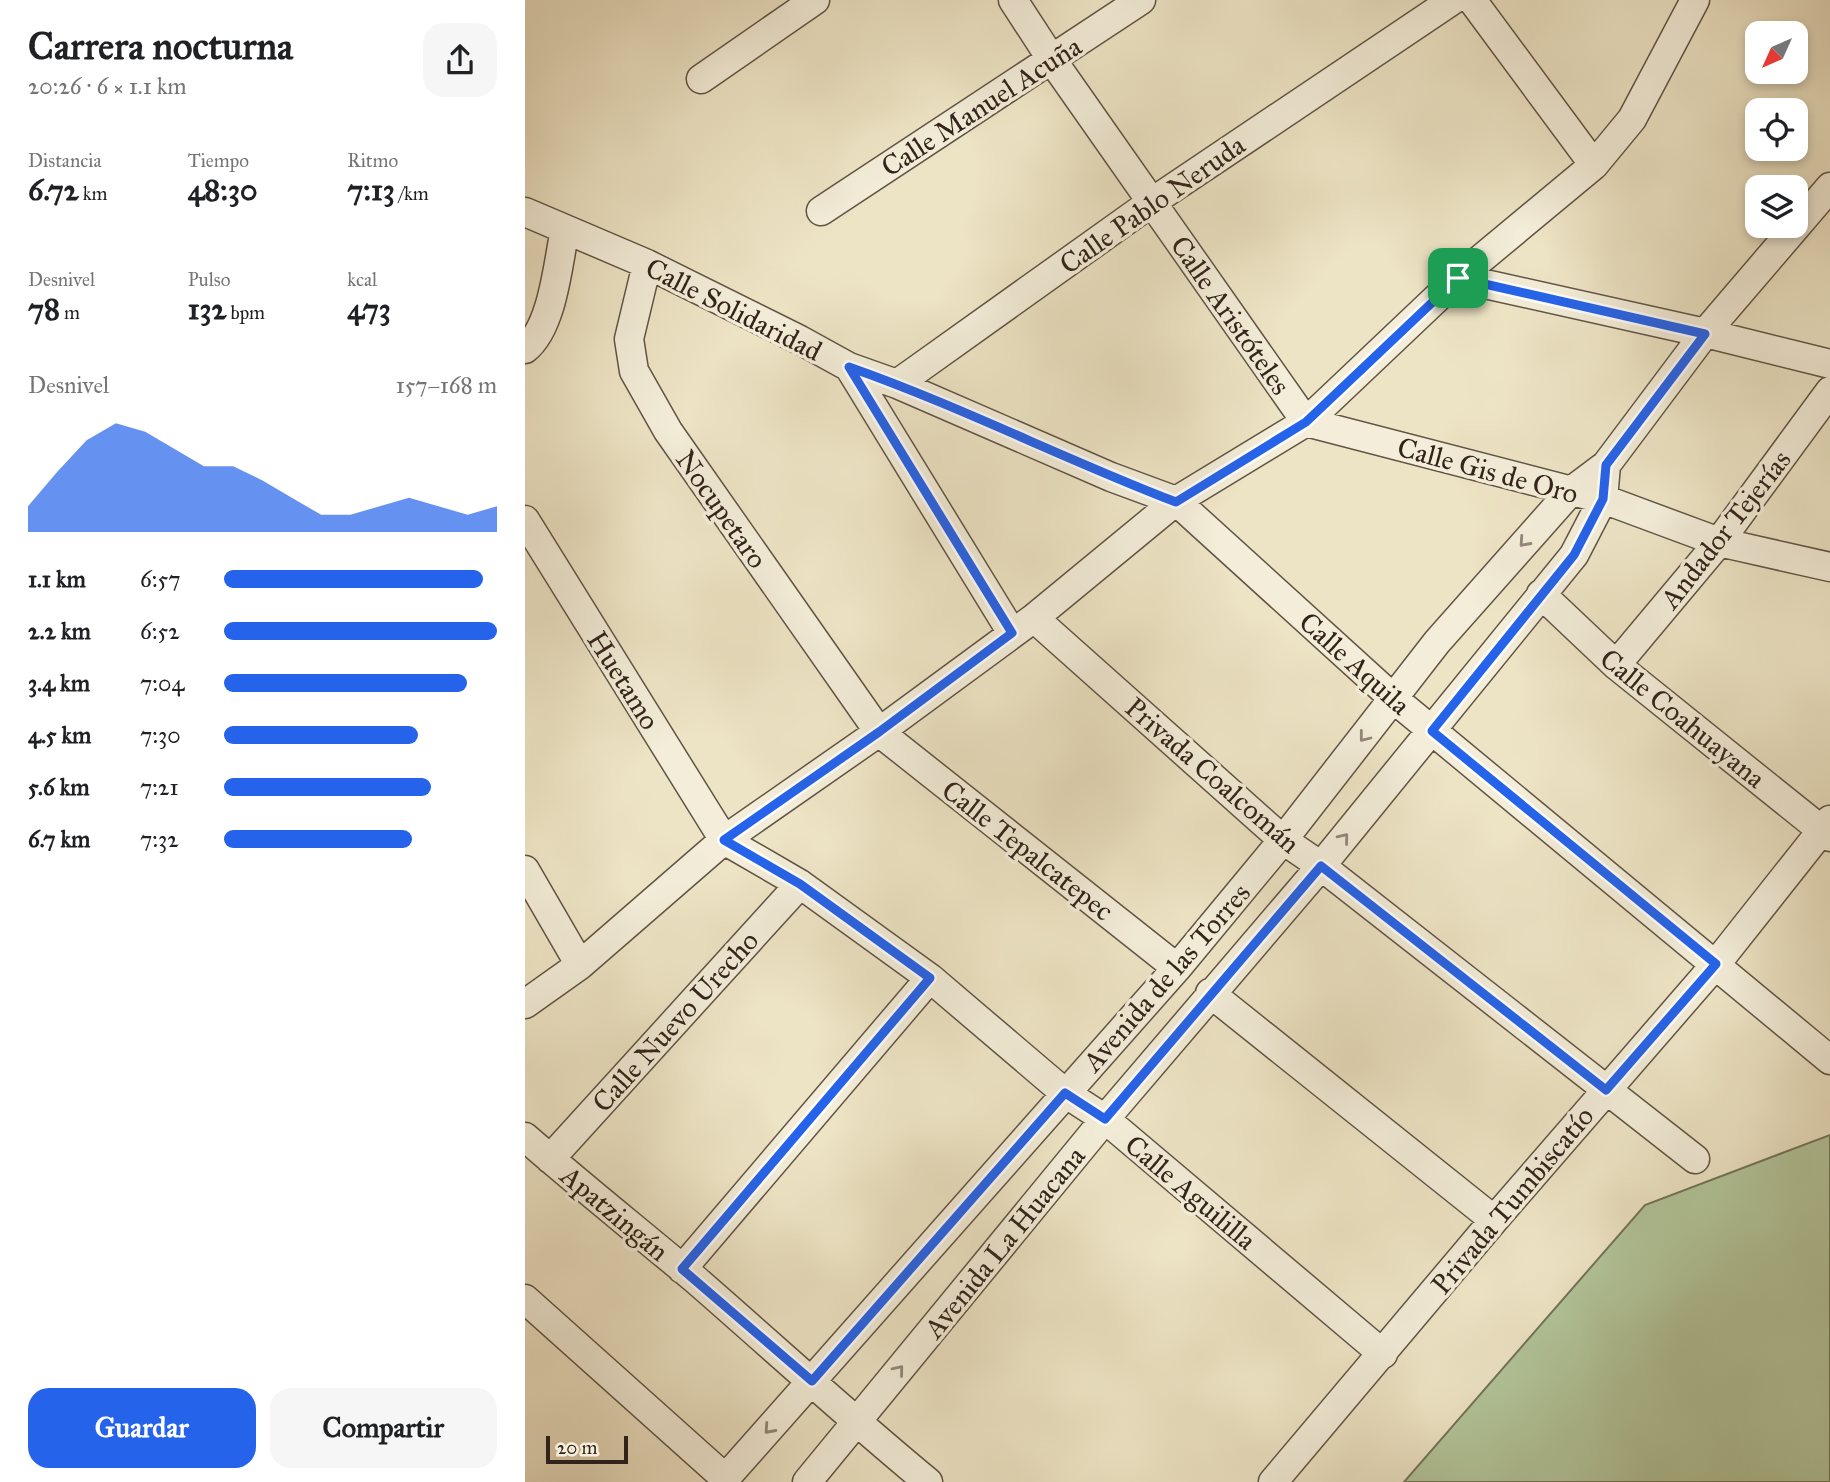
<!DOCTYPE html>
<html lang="es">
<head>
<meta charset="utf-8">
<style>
	body { margin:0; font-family:"IM FELL Great Primer",serif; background:#f6f6f6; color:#202124; height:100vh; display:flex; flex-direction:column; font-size:26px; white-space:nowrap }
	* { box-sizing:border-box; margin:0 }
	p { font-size:23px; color:#757577 }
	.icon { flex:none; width:38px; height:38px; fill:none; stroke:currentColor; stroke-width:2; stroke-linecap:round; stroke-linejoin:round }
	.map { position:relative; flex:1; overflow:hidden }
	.details { display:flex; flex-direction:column; background:#fff; width:525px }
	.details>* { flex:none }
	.needle { width:46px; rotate:225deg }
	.tools { position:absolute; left:1220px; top:21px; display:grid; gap:14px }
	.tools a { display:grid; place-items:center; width:63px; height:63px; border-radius:14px; background:#fff; box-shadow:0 4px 10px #0003; font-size:35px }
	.scale { position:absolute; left:21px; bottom:18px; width:82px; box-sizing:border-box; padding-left:7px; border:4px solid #32241a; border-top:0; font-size:19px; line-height:24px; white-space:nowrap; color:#32241a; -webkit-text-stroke:5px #f3edd9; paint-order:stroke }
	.pin { position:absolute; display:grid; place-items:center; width:60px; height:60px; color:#fff; margin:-30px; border-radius:14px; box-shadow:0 4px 10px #0006 }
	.round { display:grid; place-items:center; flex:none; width:74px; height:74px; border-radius:21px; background:#f6f6f6 }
	.summary { display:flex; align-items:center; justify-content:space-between; height:119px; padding:0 28px }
	h1 { font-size:38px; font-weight:700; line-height:52px }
	.metrics { display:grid; grid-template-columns:repeat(3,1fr); gap:10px; height:119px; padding:7px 28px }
	.metrics div { display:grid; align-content:center }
	.metrics b { font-size:30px; font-weight:700 }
	.metrics small { font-size:19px; font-weight:400 }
	.metrics p { font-size:19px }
	.chart { height:196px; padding:14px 28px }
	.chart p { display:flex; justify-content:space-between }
	.chart svg { width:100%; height:126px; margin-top:7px; fill:#2563eb; opacity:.7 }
	.primary-button { display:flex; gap:14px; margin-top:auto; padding:14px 28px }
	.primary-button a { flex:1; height:80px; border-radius:21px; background:#2563eb; color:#fff; font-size:28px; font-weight:700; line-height:80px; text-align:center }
	.primary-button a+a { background:#f6f6f6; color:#202124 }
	ul { padding:0 28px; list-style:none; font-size:23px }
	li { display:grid; grid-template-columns:112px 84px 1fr; align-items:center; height:52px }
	li i { height:18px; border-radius:9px; background:#2563eb }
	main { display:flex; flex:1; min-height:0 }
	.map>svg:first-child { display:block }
	.green { fill:#b2c59a; stroke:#72745a; stroke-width:2 }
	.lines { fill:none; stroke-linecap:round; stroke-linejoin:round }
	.minor-casing { stroke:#615445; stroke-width:31 }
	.minor { stroke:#f3edd9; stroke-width:28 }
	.oneway { stroke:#92887a }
	.route-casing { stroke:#fff; stroke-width:14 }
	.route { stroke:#2563eb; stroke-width:9 }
	.labels { text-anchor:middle; stroke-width:7; stroke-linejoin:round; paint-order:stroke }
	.street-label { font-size:28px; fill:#32241a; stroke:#f3edd9 }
</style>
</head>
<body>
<main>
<section class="details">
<div class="summary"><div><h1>Carrera nocturna</h1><p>20:26 · 6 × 1.1 km</p></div><a class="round"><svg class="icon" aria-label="share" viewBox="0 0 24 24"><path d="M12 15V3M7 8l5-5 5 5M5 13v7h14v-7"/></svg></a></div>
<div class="metrics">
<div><p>Distancia</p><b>6.72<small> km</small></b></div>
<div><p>Tiempo</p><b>48:30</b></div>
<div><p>Ritmo</p><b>7:13<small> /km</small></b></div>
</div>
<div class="metrics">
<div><p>Desnivel</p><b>78<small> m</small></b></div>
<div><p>Pulso</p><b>132<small> bpm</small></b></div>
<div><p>kcal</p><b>473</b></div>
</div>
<div class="chart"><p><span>Desnivel</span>157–168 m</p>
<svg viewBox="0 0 160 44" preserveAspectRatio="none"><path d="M0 44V35L10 23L20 12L30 6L40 9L50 15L60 21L70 21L80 26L90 32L100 38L110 38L120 35L130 32L140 35L150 38L160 35V44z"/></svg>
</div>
<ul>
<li><b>1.1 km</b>6:57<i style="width:95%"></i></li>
<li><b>2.2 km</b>6:52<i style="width:100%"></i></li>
<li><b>3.4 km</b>7:04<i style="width:89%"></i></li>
<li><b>4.5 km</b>7:30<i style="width:71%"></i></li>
<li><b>5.6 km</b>7:21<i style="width:76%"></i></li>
<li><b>6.7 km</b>7:32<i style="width:69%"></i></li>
</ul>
<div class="primary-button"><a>Guardar</a><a>Compartir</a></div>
</section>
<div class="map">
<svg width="1305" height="1482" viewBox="0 0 1305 1482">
	<rect width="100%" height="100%" fill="#ede4c5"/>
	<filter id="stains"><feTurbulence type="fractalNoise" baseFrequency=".00286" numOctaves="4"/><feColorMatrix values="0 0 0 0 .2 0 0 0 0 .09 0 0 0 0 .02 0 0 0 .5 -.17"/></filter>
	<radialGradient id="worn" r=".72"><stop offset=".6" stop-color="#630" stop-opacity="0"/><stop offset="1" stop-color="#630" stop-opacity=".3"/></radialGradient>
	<path class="green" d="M1305,1135V1482H879L1120,1205Z"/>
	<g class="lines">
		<g class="minor-casing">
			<path id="minor" d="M488,0L527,60L781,422
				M947,0L1069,165
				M176,79L290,0
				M296,211L616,0
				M0,212L122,264L275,340L324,367L487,633
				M122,264L104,339L109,371L143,431L354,732L652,968
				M933,278L1180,333L1305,364
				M0,349C28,327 33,263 40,229
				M324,367L372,384L627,202L928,0
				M372,384L586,477L651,501L869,699L1305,1060
				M781,422L1078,499L1194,542L1305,567
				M0,520L199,840L275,884L405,978L540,1093L580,1119L858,1354
				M1016,594L1091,665L1305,837
				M509,618L758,840L796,866L1170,1159
				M1091,665L1194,542L1305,391
				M0,870L55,965
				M685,993L969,1220
				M0,1004L55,965L199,840L354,732L509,618L651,501L781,422L933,278L1069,165L1107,119L1170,0
				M0,1137C56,1186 114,1232 171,1280C248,1347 324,1417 403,1482
				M25,1159L275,884
				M157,1269L405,978
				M0,1299L200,1478
				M197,1482L652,968L758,840L912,642L1045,492L1081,465L1180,333L1305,187
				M282,1482L580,1119L796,866L1049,555L1078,499L1081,465
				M748,1482L969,1220L1191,964L1305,820"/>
		</g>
		<use href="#minor" class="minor"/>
	</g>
	<defs><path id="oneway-chevron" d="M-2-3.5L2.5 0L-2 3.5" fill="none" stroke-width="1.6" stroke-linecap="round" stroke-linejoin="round" transform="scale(1.75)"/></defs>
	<g class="oneway">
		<use href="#oneway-chevron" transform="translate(999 542) rotate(132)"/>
		<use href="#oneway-chevron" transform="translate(839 737) rotate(128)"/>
		<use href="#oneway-chevron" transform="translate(819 838) rotate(-51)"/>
		<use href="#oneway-chevron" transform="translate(374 1370) rotate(-51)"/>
		<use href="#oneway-chevron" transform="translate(244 1429) rotate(132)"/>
	</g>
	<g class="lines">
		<g class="route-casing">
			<path id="route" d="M933,278L1180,334L1081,465L1078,499L1049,555L907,731L1191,964L1081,1090L796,866L580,1119L540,1093L287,1381L157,1269L405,978L275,884L199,840L354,732L487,633L324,367C435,406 541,460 651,502L781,422Z"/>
		</g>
		<use href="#route" class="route"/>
	</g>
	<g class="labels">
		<g class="street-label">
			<text transform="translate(456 106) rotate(-33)" y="10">Calle Manuel Acuña</text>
			<text transform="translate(627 204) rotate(-35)" y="10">Calle Pablo Neruda</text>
			<text transform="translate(209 309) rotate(27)" y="10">Calle Solidaridad</text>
			<text transform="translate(706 315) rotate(55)" y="10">Calle Aristóteles</text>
			<text transform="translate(963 470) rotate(15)" y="10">Calle Gis de Oro</text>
			<text transform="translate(197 509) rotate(55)" y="10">Nocupetaro</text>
			<text transform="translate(1200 529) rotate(-52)" y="10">Andador Tejerías</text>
			<text transform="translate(830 663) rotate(42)" y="10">Calle Aquila</text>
			<text transform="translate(99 680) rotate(58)" y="10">Huetamo</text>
			<text transform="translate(1158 718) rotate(39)" y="10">Calle Coahuayana</text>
			<text transform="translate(688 775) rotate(41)" y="10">Privada Coalcomán</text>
			<text transform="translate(503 850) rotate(38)" y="10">Calle Tepalcatepec</text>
			<text transform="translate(641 977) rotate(-49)" y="10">Avenida de las Torres</text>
			<text transform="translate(150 1021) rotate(-48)" y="10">Calle Nuevo Urecho</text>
			<text transform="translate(666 1192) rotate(40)" y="10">Calle Aguililla</text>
			<text transform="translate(987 1200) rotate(-50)" y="10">Privada Tumbiscatío</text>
			<text transform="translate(90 1213) rotate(40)" y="10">Apatzingán</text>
			<text transform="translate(479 1242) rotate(-51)" y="10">Avenida La Huacana</text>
		</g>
	</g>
	<rect width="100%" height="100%" filter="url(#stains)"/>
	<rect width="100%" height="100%" fill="url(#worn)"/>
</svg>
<div class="tools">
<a><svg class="needle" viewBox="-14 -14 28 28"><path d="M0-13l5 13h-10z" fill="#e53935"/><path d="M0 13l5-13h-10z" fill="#757577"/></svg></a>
<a><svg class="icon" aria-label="locate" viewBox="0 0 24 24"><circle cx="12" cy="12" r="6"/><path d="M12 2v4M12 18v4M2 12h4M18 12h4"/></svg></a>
<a><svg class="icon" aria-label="layers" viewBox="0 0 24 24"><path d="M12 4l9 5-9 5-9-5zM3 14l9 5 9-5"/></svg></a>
</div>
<div class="scale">20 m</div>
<div class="pin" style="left:933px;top:278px;background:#1e9e55"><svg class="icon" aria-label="arrive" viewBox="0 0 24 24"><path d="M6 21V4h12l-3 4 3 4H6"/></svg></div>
</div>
</main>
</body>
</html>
